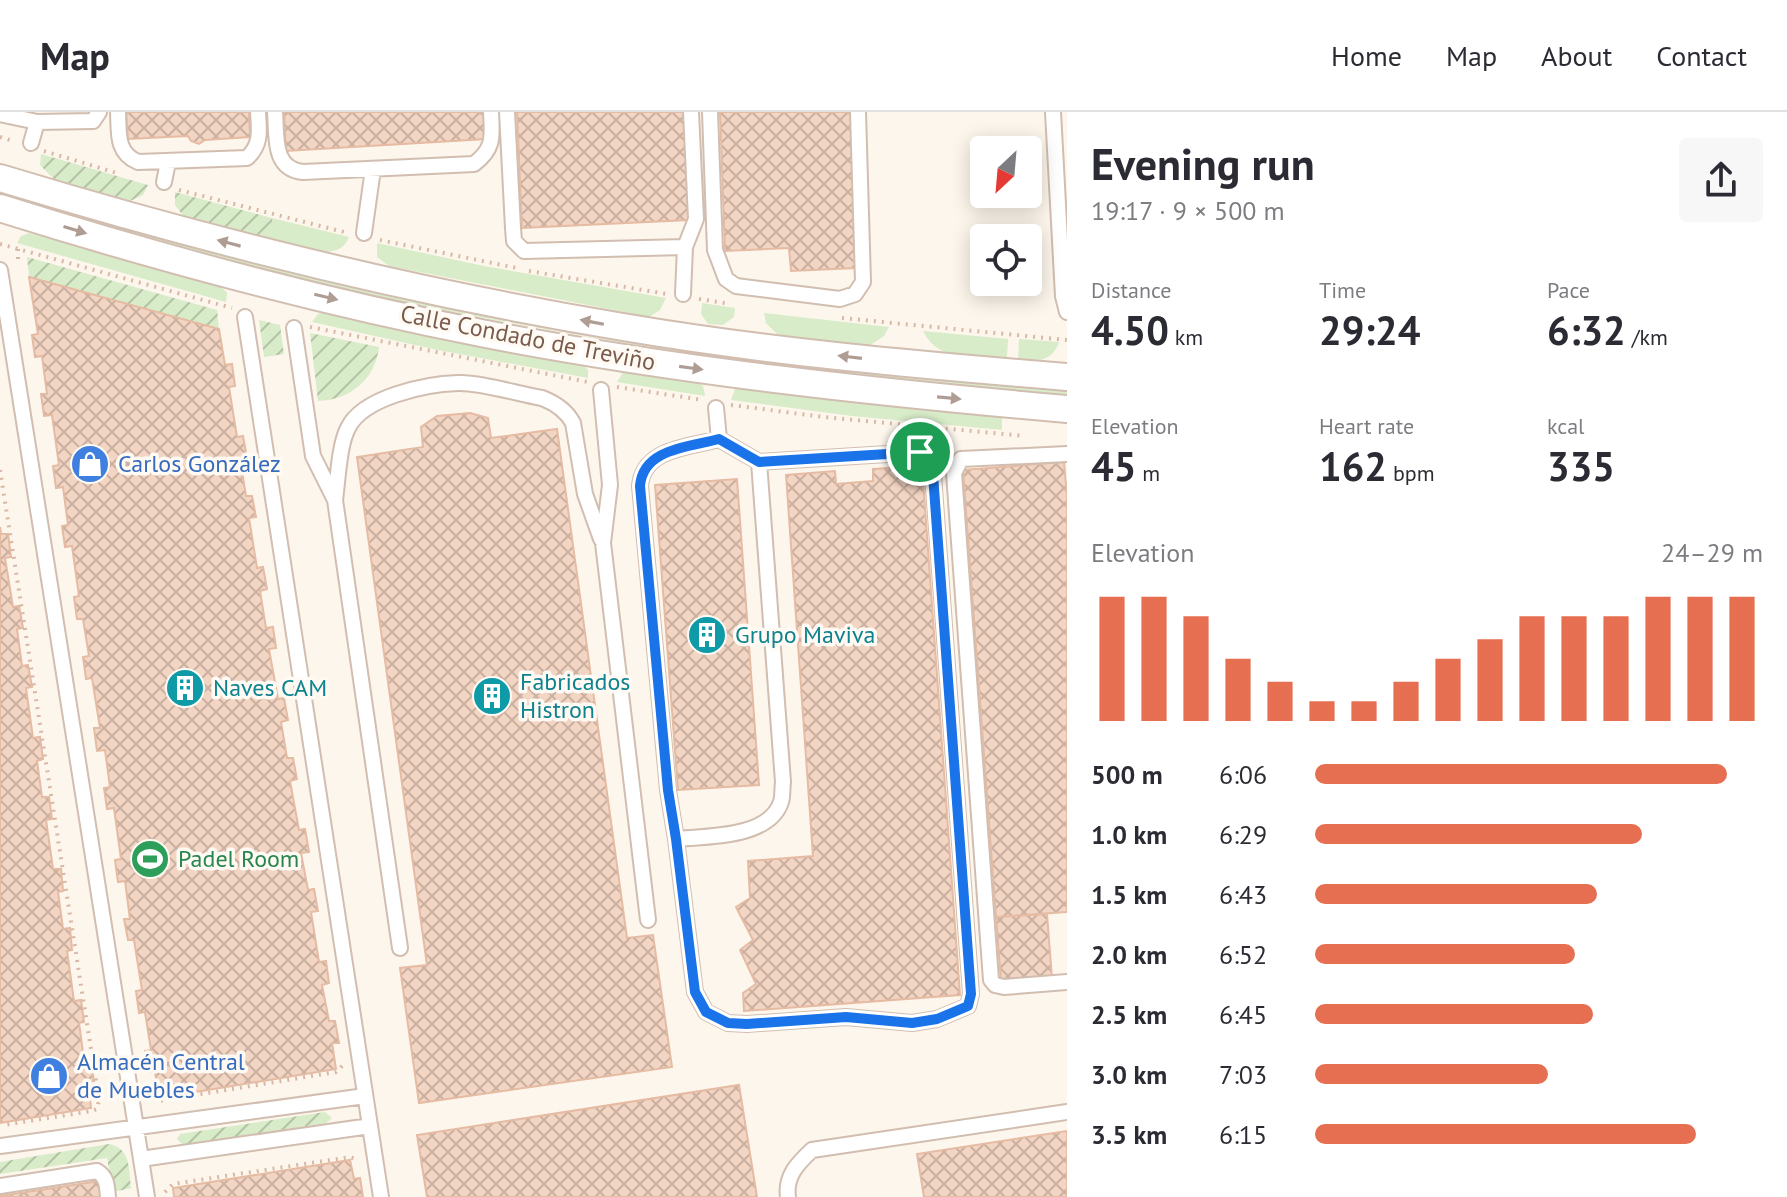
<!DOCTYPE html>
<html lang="en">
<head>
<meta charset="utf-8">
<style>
	body { margin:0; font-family:"PT Sans",sans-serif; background:#f7f7f7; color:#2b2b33; height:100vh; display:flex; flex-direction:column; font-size:30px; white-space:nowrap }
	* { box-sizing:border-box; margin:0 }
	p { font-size:26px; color:#7c7c81 }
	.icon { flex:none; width:44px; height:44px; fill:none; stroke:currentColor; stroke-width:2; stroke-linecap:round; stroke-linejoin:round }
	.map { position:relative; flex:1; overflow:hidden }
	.details { display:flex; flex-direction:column; background:#fff; width:720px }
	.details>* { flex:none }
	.needle { width:52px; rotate:206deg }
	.buttons { position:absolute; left:970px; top:24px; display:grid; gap:16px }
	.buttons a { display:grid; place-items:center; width:72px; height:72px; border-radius:8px; background:#fff; box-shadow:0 4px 20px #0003; font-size:40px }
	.pin { position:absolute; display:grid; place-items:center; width:68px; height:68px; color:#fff; margin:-34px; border:4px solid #fff; border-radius:50%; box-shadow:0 2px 8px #0007 }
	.round { display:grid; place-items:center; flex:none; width:84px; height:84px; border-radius:8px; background:#f7f7f7 }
	.headline { display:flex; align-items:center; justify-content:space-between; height:136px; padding:0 24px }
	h1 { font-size:44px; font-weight:800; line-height:60px }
	.stats { display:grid; grid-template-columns:repeat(3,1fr); gap:12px; height:136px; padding:8px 24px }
	.stats div { display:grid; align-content:center }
	.stats b { font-size:40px; font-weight:800 }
	.stats small { font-size:22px; font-weight:400 }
	.stats p { font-size:22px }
	.chart { height:224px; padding:16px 24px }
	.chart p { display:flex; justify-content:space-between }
	.chart svg { width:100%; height:144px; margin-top:8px; stroke:#e76f51; stroke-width:6 }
	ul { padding:0 24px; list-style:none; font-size:26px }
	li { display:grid; grid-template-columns:128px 96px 1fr; align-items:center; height:60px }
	li i { height:20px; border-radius:10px; background:#e76f51 }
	header { display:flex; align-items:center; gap:48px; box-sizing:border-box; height:112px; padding:0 40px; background:#fff; border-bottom:2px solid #e1e1e2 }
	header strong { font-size:38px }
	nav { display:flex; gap:44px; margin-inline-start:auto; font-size:28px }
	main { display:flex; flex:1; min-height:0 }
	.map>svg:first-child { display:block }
	.grass { fill:#d8ecc9 }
	.garden { fill:url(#garden-furrows) }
	.building { fill:url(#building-cross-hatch); stroke:#e6bba3; stroke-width:2 }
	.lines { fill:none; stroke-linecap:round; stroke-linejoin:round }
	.lane-casing { stroke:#d1beb0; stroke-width:18 }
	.street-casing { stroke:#d1beb0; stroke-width:30 }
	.path { stroke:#d9b8a5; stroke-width:4; stroke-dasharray:2 6; stroke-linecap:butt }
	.lane { stroke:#fff; stroke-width:14 }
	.street { stroke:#fff; stroke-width:26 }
	.oneway { fill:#af9d94 }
	.route-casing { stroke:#fff; stroke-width:16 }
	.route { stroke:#1a73e8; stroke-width:10 }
	.labels { text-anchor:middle; stroke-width:7; stroke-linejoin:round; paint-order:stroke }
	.street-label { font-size:24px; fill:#7a5c4d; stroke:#fffaf3 }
	.shop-label { font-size:24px; fill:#366cbe; stroke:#fffaf3; text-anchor:start }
	.culture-label { font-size:24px; fill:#0d838f; stroke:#fffaf3; text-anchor:start }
	.leisure-label { font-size:24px; fill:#27864d; stroke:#fffaf3; text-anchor:start }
</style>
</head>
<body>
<header>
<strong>Map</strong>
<nav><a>Home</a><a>Map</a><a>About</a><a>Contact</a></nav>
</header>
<main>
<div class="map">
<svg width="1067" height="1085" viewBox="0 0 1067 1085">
	<defs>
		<pattern id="garden-furrows" width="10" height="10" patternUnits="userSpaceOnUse" patternTransform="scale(2)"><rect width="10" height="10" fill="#d8ecc9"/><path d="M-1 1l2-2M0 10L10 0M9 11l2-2" fill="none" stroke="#b4c2a5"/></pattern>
		<pattern id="building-cross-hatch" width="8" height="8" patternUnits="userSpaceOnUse" patternTransform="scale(2)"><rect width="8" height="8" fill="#f3d5c3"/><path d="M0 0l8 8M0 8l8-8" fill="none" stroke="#cab0a1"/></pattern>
	</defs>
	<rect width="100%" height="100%" fill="#fdf6ec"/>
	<path class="grass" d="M0,78L251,148L1067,277V283C805,264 547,224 291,165C193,142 97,112 0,84Z
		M272,106L349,125C339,154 293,132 272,127Z
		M29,121L219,173L227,181L226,190L17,131L21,124Z
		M377,131L484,154L666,186L660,198L649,205L389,154L377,145Z
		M702,191L735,196L734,205L723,213L708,212L701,202Z
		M327,199L581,251L588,258V266L433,237L312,210L318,202Z
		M764,201L889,215L884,224L869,234L778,223L766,211Z
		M923,219L1008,227L1007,246C975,244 938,251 923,219Z
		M1019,227L1059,230C1052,251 1036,249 1018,247Z
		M624,259L696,269L703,274L705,284L617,270Z
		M736,274L809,285L1002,304V318L852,304L731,288Z"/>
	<path class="garden" d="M41,42L148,73L143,83L130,89L124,88L54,67L40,53Z
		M175,80L272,106V127L184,105L175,93Z
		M27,145L217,198L219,217L29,165Z
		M259,208L280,213L284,242L264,245Z
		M310,221L379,235C375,268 350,288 318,289Z
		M325,1000L332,1006L326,1011L183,1033L177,1027L180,1022Z
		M109,1032C131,1036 129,1058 131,1076L113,1080L107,1046L0,1062V1050Z"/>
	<path class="building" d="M126,0H249L250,25L205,28L199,32L191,29L188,24L128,27Z
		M284,0H485L486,27L286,39Z
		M517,0H684L689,108L522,116Z
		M720,0H851L856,156L791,159L789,136L725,139Z
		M29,165L219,217L225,253L232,252L235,274L229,275L237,325L243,324L247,346L240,347L246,384H252L256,405L249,406L257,456L263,455L267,477L260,479L266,516L273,515L276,536L269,537L278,587L284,586L288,608L281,610L287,646H293L297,667L290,669L299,718L305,717L309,740L301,741L308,778L314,777L318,799L311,800L319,850L326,849L329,871L322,873L329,909H335L339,931H332L336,957L159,986L155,959L148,960L145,939L151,938L145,900L139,901L136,879L142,878L134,828H128L124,807H130L125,769L118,770L115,748L121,747L114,696L107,697L104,676L110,675L105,638L97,639L94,616H100L92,566L86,567L83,545L89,544L83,507H77L74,485L79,484L72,434L65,435L62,414L68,413L63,375L56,376L53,354L59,353L52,303L44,304L41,282H47L42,244L35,245L32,223L38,222Z
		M470,301L488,306L491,326L557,317L627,826L653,823L672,955L419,991L400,856L427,853L357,345L423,335L421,315L437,304Z
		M1064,350L1067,385V800L996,805L963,358Z
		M922,354L960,883L744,899L743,881L756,872L740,838L753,828L736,795L750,786L748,749L813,744L786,363L835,359L836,372L873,369V357Z
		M737,367L759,673L678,678L655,373Z
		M0,415L1,422H8L11,445L5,446L13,495L19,494L23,516L17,517L22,554L28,553L32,575L26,576L33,626L40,625L43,647L37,649L42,685H49L52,707L46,708L53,757H61L63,779L58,780L63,817L70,816L72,838L67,839L74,889L81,888L84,910L79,911L84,948L90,947L94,969L88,970L91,996L0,1011Z
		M1047,802L1052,866L1001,869L996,805Z
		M739,973L757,1085H427L417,1023Z
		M1067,1019V1085H924L917,1042Z
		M350,1048L354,1067L360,1066L363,1085H174L173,1076Z
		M100,1069L102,1085H0V1084Z"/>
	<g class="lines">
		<g class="lane-casing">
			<path id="lane" d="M118,0C119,21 116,41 138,50L247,46C262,32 259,18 258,0
				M275,0C277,24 272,57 303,60L474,52C495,36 492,24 491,0
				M507,0L513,116L514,129L524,139L685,135
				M710,0L715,138L726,167L736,174L840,187L855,182L863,170L858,0
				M1053,0L1063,184L1067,200
				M0,2L37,10L93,9L99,0
				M31,31L37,10
				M164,70L168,50
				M364,121L373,57
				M0,158L147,1085
				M683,182L685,135L696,107L691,0
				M245,205L381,1085
				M294,216L313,344L335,388L400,836
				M601,278L610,373L603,431L648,808
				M716,296L719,327
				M719,327L759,350L920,340L927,343L932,349L971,882L968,894L937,907L912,911L846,905L747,912L728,911L706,900L695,880L676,727L668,678L640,374C643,336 690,335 719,327Z
				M1067,342L961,347L954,361L991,868L995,873L1004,875L1067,870
				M335,388C338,367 339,333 348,316C363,285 426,272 458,271C480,270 518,282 542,286C555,291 566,298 573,311L585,382L601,427
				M676,727C708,724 769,726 781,690C783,684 782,676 783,670L759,350
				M0,1034L365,984
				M141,1047L370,1014
				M0,1074L97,1059C107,1065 107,1074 108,1085
				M788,1085C785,1064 798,1051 812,1038L1067,1000"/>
		</g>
		<g class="street-casing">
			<path id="street" d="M0,66C204,128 412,180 623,215C770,240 919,253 1067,265
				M0,96C159,146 322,190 486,222C678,259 872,280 1067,297"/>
		</g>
		<path class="path" d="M0,25L13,29
			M44,39L120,62
			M179,78L348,121
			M380,128L517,156
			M0,132L232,196
			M18,137V153
			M529,159L667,182
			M699,187L730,192
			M842,206L1067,228
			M310,215L588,270
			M617,275L703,288
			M731,293L824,305L1025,324
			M0,358L99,988L97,997L92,999L4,1013
			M150,979L152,984L159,989L336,960L343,953
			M165,1080L173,1072L350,1045L358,1048"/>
		<use href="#lane" class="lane"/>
		<use href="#street" class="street"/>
	</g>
	<defs><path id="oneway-solid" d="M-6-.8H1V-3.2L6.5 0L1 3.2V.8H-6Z" transform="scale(2)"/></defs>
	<g class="oneway">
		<use href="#oneway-solid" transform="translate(75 118) rotate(17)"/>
		<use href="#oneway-solid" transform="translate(229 131) rotate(-165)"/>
		<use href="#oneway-solid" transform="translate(326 185) rotate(13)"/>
		<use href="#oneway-solid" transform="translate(592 210) rotate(-169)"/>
		<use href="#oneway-solid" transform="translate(850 245) rotate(-173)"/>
		<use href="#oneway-solid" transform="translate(691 256) rotate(8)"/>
		<use href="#oneway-solid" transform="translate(949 286) rotate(5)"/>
	</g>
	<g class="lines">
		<g class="route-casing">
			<path id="route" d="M719,327L759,350L920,340L927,343L932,349L971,882L968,894L937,907L912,911L846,905L747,912L728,911L706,900L695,880L676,727L668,678L640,374C643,336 690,335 719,327Z"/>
		</g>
		<use href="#route" class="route"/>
	</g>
	<defs>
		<g id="shop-disc" transform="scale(2)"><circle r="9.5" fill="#3f7fe0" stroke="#fffaf3"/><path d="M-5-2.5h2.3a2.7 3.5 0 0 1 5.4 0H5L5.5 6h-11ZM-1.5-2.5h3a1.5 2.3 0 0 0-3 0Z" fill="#fff"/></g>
		<g id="building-disc" transform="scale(2)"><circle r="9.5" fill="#0f9aa8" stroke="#fffaf3"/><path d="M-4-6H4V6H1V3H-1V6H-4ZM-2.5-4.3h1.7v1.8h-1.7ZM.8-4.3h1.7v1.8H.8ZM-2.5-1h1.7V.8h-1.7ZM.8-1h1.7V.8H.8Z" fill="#fff"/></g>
		<g id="stadium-disc" transform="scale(2)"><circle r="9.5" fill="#2e9e5b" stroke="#fffaf3"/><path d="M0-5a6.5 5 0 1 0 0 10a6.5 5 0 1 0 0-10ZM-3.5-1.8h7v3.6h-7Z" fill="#fff"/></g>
	</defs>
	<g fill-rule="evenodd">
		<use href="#shop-disc" x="90" y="352"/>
		<use href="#building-disc" x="707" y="523"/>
		<use href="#building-disc" x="185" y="576"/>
		<use href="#building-disc" x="492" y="584"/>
		<use href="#stadium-disc" x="150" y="747"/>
		<use href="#shop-disc" x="49" y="964"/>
	</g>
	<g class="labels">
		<g class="street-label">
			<text transform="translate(528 226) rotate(11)" y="8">Calle Condado de Treviño</text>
		</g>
		<g class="shop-label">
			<text x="118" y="360">Carlos González</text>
			<text x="77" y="958">Almacén Central<tspan x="77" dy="28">de Muebles</tspan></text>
		</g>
		<g class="culture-label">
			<text x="735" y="531">Grupo Maviva</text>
			<text x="520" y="578">Fabricados<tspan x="520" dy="28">Histron</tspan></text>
			<text x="213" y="584">Naves CAM</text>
		</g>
		<g class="leisure-label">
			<text x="178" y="755">Padel Room</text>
		</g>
	</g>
</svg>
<div class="buttons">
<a><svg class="needle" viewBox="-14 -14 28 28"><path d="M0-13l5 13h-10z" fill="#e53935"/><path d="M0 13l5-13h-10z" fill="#7c7c81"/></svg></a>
<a><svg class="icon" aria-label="locate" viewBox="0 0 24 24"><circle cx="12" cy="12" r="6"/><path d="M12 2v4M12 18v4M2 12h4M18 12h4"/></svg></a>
</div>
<div class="pin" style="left:920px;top:340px;background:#1e9e55"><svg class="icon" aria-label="arrive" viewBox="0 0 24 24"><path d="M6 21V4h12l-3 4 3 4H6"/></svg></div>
</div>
<section class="details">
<div class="headline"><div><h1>Evening run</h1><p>19:17 · 9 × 500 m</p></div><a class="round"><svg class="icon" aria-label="share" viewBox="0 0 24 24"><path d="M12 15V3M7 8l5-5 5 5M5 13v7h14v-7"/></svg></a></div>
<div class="stats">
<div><p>Distance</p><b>4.50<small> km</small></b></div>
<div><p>Time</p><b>29:24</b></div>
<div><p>Pace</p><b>6:32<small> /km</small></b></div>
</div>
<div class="stats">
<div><p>Elevation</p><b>45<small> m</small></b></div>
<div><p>Heart rate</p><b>162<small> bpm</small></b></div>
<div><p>kcal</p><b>335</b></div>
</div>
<div class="chart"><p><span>Elevation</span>24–29 m</p>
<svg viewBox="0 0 160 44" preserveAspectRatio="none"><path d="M5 44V6M15 44V6M25 44V12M35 44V25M45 44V32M55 44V38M65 44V38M75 44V32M85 44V25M95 44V19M105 44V12M115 44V12M125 44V12M135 44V6M145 44V6M155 44V6"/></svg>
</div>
<ul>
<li><b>500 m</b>6:06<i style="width:92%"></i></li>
<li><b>1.0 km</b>6:29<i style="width:73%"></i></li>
<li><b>1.5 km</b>6:43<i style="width:63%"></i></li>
<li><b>2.0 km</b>6:52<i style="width:58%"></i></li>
<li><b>2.5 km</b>6:45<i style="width:62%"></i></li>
<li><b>3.0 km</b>7:03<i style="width:52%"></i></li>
<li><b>3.5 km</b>6:15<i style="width:85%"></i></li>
</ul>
</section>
</main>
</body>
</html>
